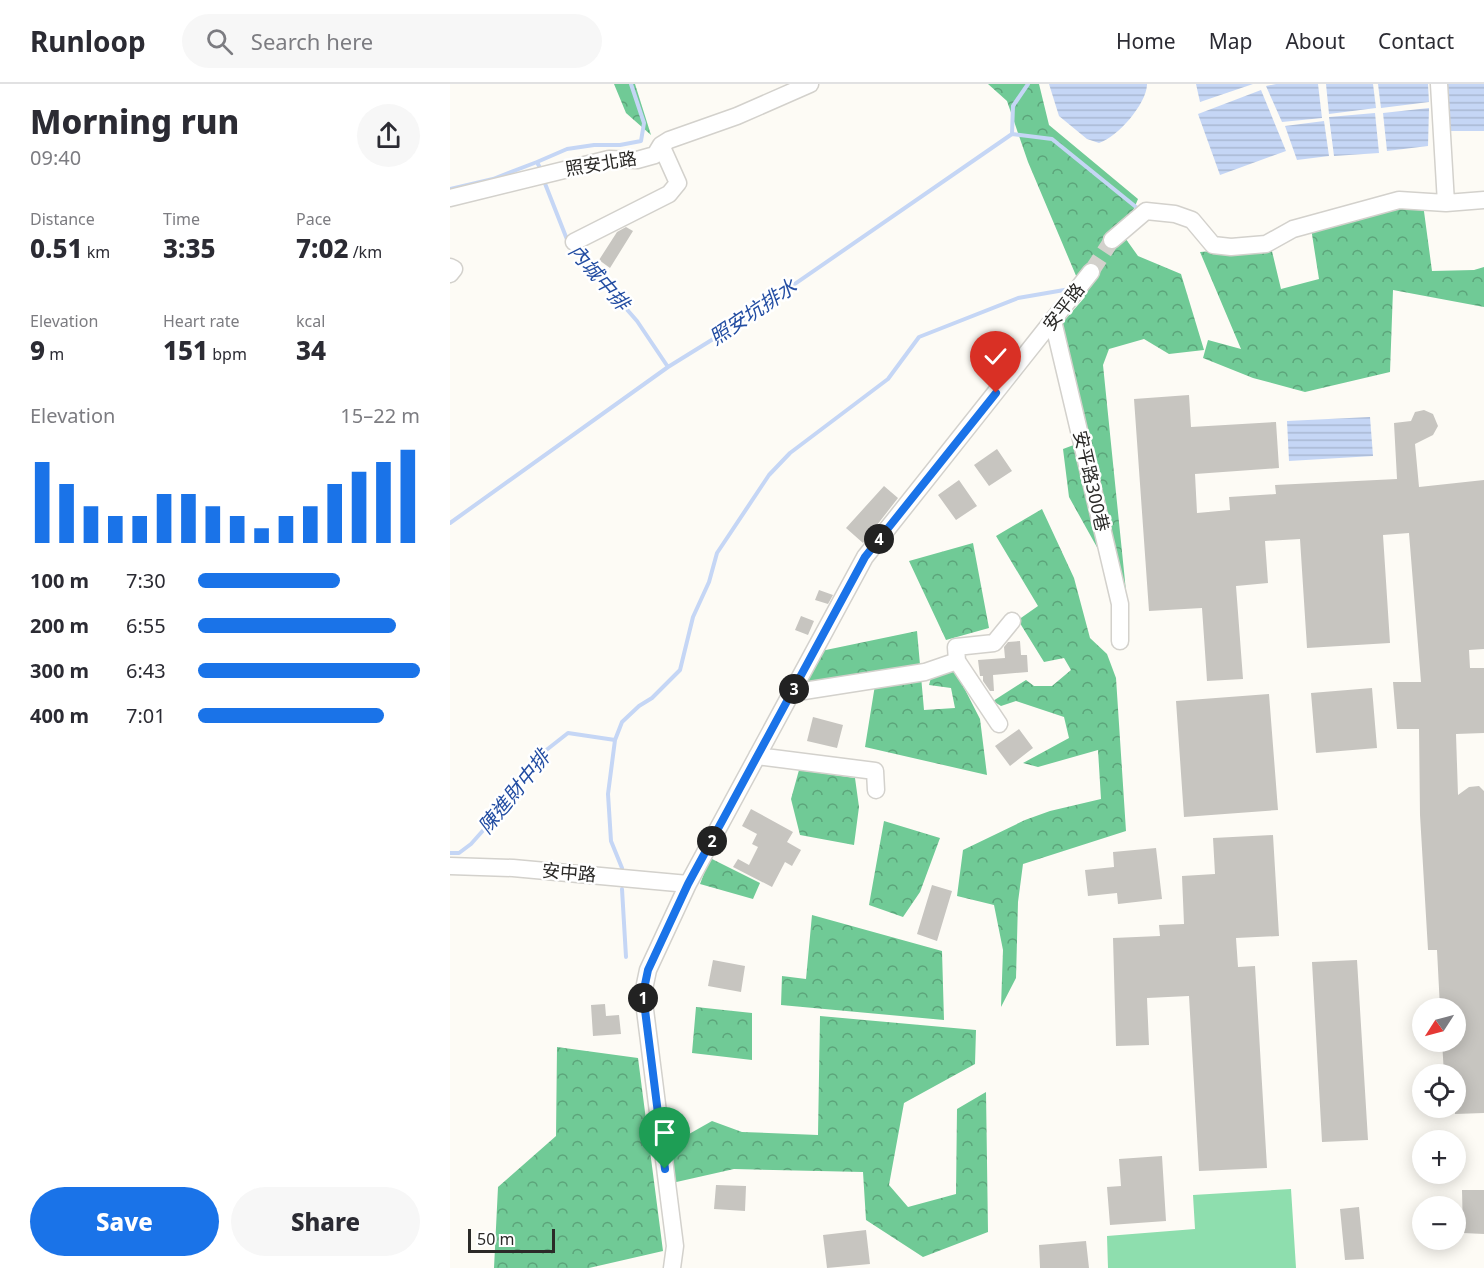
<!DOCTYPE html>
<html lang="en">
<head>
<meta charset="utf-8">
<style>
	body { margin:0; font-family:"Noto Sans","Noto Sans TC",sans-serif; background:#f7f7f7; color:#2b2b33; height:100vh; display:flex; flex-direction:column; font-size:22px; white-space:nowrap }
	* { box-sizing:border-box; margin:0 }
	p { font-size:20px; color:#7c7c81 }
	.icon { flex:none; width:33px; height:33px; fill:none; stroke:currentColor; stroke-width:2; stroke-linecap:round; stroke-linejoin:round }
	.map { position:relative; flex:1; overflow:hidden }
	.drawer { display:flex; flex-direction:column; background:#fff; width:450px }
	.drawer>* { flex:none }
	.needle { width:39px; rotate:234deg }
	.controls { position:absolute; left:962px; top:914px; display:grid; gap:12px }
	.controls a { display:grid; place-items:center; width:54px; height:54px; border-radius:50%; background:#fff; box-shadow:0 3px 15px #0003; font-size:30px }
	.scale { position:absolute; left:18px; bottom:15px; width:87px; box-sizing:border-box; padding-left:6px; border:3px solid #2b2a28; border-top:0; font-size:16px; line-height:21px; white-space:nowrap; color:#2b2a28; -webkit-text-stroke:4px #fff; paint-order:stroke }
	.pin { position:absolute; display:grid; place-items:center; width:51px; height:51px; color:#fff; margin:-62px -26px; border-radius:50% 50% 50% 0; rotate:-45deg; box-shadow:0 0 6px #0007 }
	.pin .icon { rotate:45deg }
	.km { position:absolute; width:30px; height:30px; margin:-15px; border-radius:50%; background:#222; color:#fff; font-size:16px; line-height:30px; text-align:center }
	.round { display:grid; place-items:center; flex:none; width:63px; height:63px; border-radius:32px; background:#f7f7f7 }
	.overview { display:flex; align-items:center; justify-content:space-between; height:102px; padding:0 30px }
	h1 { font-size:33px; font-weight:800; line-height:45px }
	.figures { display:grid; grid-template-columns:repeat(3,1fr); gap:9px; height:102px; padding:6px 30px }
	.figures div { display:grid; align-content:center }
	.figures b { font-size:26px; font-weight:800 }
	.figures small { font-size:16px; font-weight:400 }
	.figures p { font-size:16px }
	.chart { height:168px; padding:12px 30px }
	.chart p { display:flex; justify-content:space-between }
	.chart svg { width:100%; height:108px; margin-top:6px; stroke:#1a73e8; stroke-width:6 }
	.cta { display:flex; gap:12px; margin-top:auto; padding:12px 30px }
	.cta a { flex:1; height:69px; border-radius:36px; background:#1a73e8; color:#fff; font-size:24px; font-weight:800; line-height:69px; text-align:center }
	.cta a+a { background:#f7f7f7; color:#2b2b33 }
	ul { padding:0 30px; list-style:none; font-size:20px }
	li { display:grid; grid-template-columns:96px 72px 1fr; align-items:center; height:45px }
	li i { height:15px; border-radius:8px; background:#1a73e8 }
	header { display:flex; align-items:center; gap:36px; box-sizing:border-box; height:84px; padding:0 30px; background:#fff; border-bottom:2px solid #e1e1e2 }
	header strong { font-size:28px }
	nav { display:flex; gap:33px; margin-inline-start:auto; font-size:21px }
	.search { width:420px; height:54px; background:#f7f7f7; display:flex; align-items:center; gap:15px; box-sizing:border-box; padding:0 21px; border-radius:33px; color:#7c7c81; font-size:22px }
	main { display:flex; flex:1; min-height:0 }
	.map>svg:first-child { display:block }
	.grass { fill:#8edeae }
	.forest { fill:url(#forest-crowns) }
	.water { fill:url(#water-rules) }
	.lines { fill:none; stroke-linecap:round; stroke-linejoin:round }
	.stream { stroke:#c5d6f5; stroke-width:4 }
	.building { fill:#c7c5c0 }
	.minor-tunnel { stroke:#d3d1cc; stroke-width:16; stroke-dasharray:16 8; stroke-linecap:butt }
	.minor-casing { stroke:#d3d1cc; stroke-width:19 }
	.minor { stroke:#fff; stroke-width:16 }
	.route-casing { stroke:#fff; stroke-width:12 }
	.route { stroke:#1a73e8; stroke-width:8 }
	.labels { text-anchor:middle; stroke-width:5; stroke-linejoin:round; paint-order:stroke }
	.street-label { font-size:18px; fill:#2b2a28; stroke:#fff }
	.water-label { font-size:20px; font-style:italic; fill:#234da2; stroke:#fff }
</style>
</head>
<body>
<header>
<strong>Runloop</strong>
<div class="search"><svg class="icon" aria-label="search" viewBox="0 0 24 24"><circle cx="10" cy="10" r="6"/><path d="M15 15l6 6"/></svg>Search here</div>
<nav><a>Home</a><a>Map</a><a>About</a><a>Contact</a></nav>
</header>
<main>
<section class="drawer">
<div class="overview"><div><h1>Morning run</h1><p>09:40</p></div><a class="round"><svg class="icon" aria-label="share" viewBox="0 0 24 24"><path d="M12 15V3M7 8l5-5 5 5M5 13v7h14v-7"/></svg></a></div>
<div class="figures">
<div><p>Distance</p><b>0.51<small> km</small></b></div>
<div><p>Time</p><b>3:35</b></div>
<div><p>Pace</p><b>7:02<small> /km</small></b></div>
</div>
<div class="figures">
<div><p>Elevation</p><b>9<small> m</small></b></div>
<div><p>Heart rate</p><b>151<small> bpm</small></b></div>
<div><p>kcal</p><b>34</b></div>
</div>
<div class="chart"><p><span>Elevation</span>15–22 m</p>
<svg viewBox="0 0 160 44" preserveAspectRatio="none"><path d="M5 44V11M15 44V20M25 44V29M35 44V33M45 44V33M55 44V24M65 44V24M75 44V29M85 44V33M95 44V38M105 44V33M115 44V29M125 44V20M135 44V15M145 44V11M155 44V6"/></svg>
</div>
<ul>
<li><b>100 m</b>7:30<i style="width:64%"></i></li>
<li><b>200 m</b>6:55<i style="width:89%"></i></li>
<li><b>300 m</b>6:43<i style="width:100%"></i></li>
<li><b>400 m</b>7:01<i style="width:84%"></i></li>
</ul>
<div class="cta"><a>Save</a><a>Share</a></div>
</section>
<div class="map">
<svg width="1034" height="1184" viewBox="0 0 1034 1184">
	<defs>
		<pattern id="forest-crowns" width="20" height="18" patternUnits="userSpaceOnUse" patternTransform="scale(1.5)"><rect width="20" height="18" fill="#70ca96"/><path d="M2 6a3 3 0 1 1 6 0M12 15a3 3 0 1 1 6 0" fill="none" stroke="#5ca47a"/></pattern>
		<pattern id="water-rules" width="6" height="5" patternUnits="userSpaceOnUse" patternTransform="scale(1.5)"><rect width="6" height="5" fill="#c5d6f5"/><path d="M0 2.5h6" fill="none" stroke="#a9b8d2"/></pattern>
	</defs>
	<rect width="100%" height="100%" fill="#fdfbf5"/>
	<path class="grass" d="M841,1105L846,1184H658L657,1152L745,1145L743,1111Z"/>
	<path class="forest" d="M164,0H185L201,51L176,29Z
		M538,0H589L599,41L688,115L673,151L688,172L731,190L754,266L719,270L694,255L659,265L653,281L676,507L658,483L619,413L613,365L629,359L606,246L635,213L578,78L557,17Z
		M973,120L982,187L1024,186L1034,183V223L943,206L940,288L855,308L803,294L753,274L758,256L791,265L750,168L821,163L831,205L869,195L861,144Z
		M592,425L624,494L640,554L657,570L666,594L676,747L573,780L568,818L566,894L551,923L553,866L544,821L507,812L513,766L575,736L600,727L651,715L648,666L588,683L573,679L619,654L614,633L566,617L551,622L543,617L576,596L584,602H602L621,586L614,574L594,578L568,536L588,522L546,452Z
		M523,459L539,544L496,556L459,477Z
		M467,547L474,626L505,624L501,604L479,601L482,590L504,584L530,635L537,691L415,663L425,601L352,604L371,567Z
		M349,686L405,694L409,723L404,761L350,751L341,715Z
		M434,737L490,754L470,808L453,833L419,821Z
		M260,774L310,799L303,815L250,800Z
		M362,831L492,867L494,936L331,921L332,892L356,895Z
		M246,923L302,929V976L242,969Z
		M370,932L526,946L525,980L454,1019L439,1101L458,1123L506,1110L507,1025L536,1008L538,1148L473,1173L416,1136L413,1088L284,1085L222,1099L216,1063L262,1037L292,1048L368,1051Z
		M107,963L188,974L213,1167L139,1184H44L48,1103L106,1052Z"/>
	<path class="water" d="M599,0H697V1C696,20 668,53 649,59L637,55L609,32Z
		M746,0H803L750,18Z
		M826,0H868L872,34L832,38L816,2Z
		M876,0H923L926,24L879,30Z
		M928,0H978L979,18L931,24Z
		M994,0H1034V47H996Z
		M811,6L836,67L770,91L748,30Z
		M979,24L978,62L937,67L933,29Z
		M925,29L929,69L884,72L879,33Z
		M874,37L879,72L847,76L835,42Z
		M920,333L923,372L839,377L837,337Z"/>
	<g class="lines">
		<path class="stream" d="M562,50L602,55L686,123
			M90,84L87,78L117,65L144,61H170L191,57L194,39L181,0
			M94,97L118,158L187,237L218,283
			M0,105L43,95L87,78
			M0,439L218,283L281,244L562,50L563,22L578,0
			M0,769H9L21,760L37,742L90,671L118,649L165,656
			M172,784L161,757L158,710L165,656L172,638L189,622L202,614L230,586L243,533L259,498L267,469L319,391L340,369L438,295L469,253L568,214L620,205
			M172,805L176,873"/>
	</g>
	<path class="building" d="M176,143L183,147L160,184L149,176L167,148Z
		M739,311L741,343L826,338L829,384L745,390L747,429L780,426L779,413L826,410L825,401L947,395L944,339L961,337L965,328L974,326L983,330L988,342L983,351L965,360L969,403L1034,396V565L1019,566L1020,584H1034V649L1006,650L1008,711L1019,703L1029,702L1034,707V1029L1005,1030V990H994L992,957H1005V924H990L987,866H978L970,731L969,645H947L943,598H971L959,449L933,451L940,559L857,564L850,455L815,457L818,499L786,502L793,595L757,597L752,524L699,527L684,315Z
		M547,365L562,387L539,402L524,381Z
		M509,396L527,422L506,436L488,411Z
		M434,402L448,414L413,459L396,444Z
		M369,506L383,511L378,520L365,516Z
		M351,532L364,537L358,551L345,546Z
		M570,557L571,571H577L578,588L543,591L544,607H540L533,597V592H530L528,576L555,574L554,563L558,558Z
		M922,604L927,664L866,669L861,609Z
		M819,610L828,726L734,733L726,617Z
		M363,633L393,641L387,664L357,657Z
		M569,645L583,664L560,682L545,662Z
		M301,725L343,748L337,758L351,766L342,782L335,778L322,803L283,783L288,775L299,781L308,763L302,760L307,750L292,742Z
		M823,751L829,852L786,854L788,883L805,882L817,1084L749,1087L739,912L697,914L699,961L666,962L663,854L710,852L709,841L734,840L732,792L765,790L763,754Z
		M706,764L712,815L668,820L667,809L638,812L635,786L664,783L663,768Z
		M482,801L502,807L487,857L467,850Z
		M263,876L295,882L291,908L258,902Z
		M907,876L918,1056L872,1058L862,878Z
		M155,920L156,932L169,931L171,950L143,952L141,921Z
		M712,1072L716,1137L660,1141L657,1103L671,1102L669,1075Z
		M266,1101L296,1102L295,1127L264,1125Z
		M1012,1106H1034V1150L1013,1149Z
		M909,1123L914,1175L895,1176L890,1125Z
		M416,1146L420,1180L377,1184L373,1151Z
		M636,1157L639,1184H590L589,1161Z"/>
	<g class="lines">
		<path class="minor-tunnel" d="M641,188L662,156"/>
		<g class="minor-casing">
			<path id="minor" d="M0,114L159,75L187,76L205,71L211,61L219,56L287,32L360,0
				M996,119L1034,116
				M662,156L696,127L725,130L742,136L763,161L781,163L816,160L843,145L949,116L996,119L989,0
				M124,158L219,110L228,99L211,61
				M0,183L4,185L0,190
				M603,237L670,520V557
				M507,577L506,563L544,559L562,537
				M341,609L475,588L507,577L549,640
				M307,672L425,687L426,706
				M0,782L63,784L238,800
				M222,1184L225,1162L193,910L198,886L238,800L415,473L641,188"/>
		</g>
		<use href="#minor" class="minor"/>
	</g>
	<g class="lines">
		<g class="route-casing">
			<path id="route" d="M215,1085L193,910L198,886L238,800L415,473L546,309"/>
		</g>
		<use href="#route" class="route"/>
	</g>
	<g class="labels">
		<g class="street-label">
			<text transform="translate(151 80) rotate(-9)" y="6">照安北路</text>
			<text transform="translate(614 223) rotate(-52)" y="6">安平路</text>
			<text transform="translate(641 397) rotate(77)" y="6">安平路300巷</text>
			<text transform="translate(119 789) rotate(5)" y="6">安中路</text>
		</g>
		<g class="water-label">
			<text transform="translate(149 193) rotate(49)" y="7">內城中排</text>
			<text transform="translate(303 228) rotate(-34)" y="7">照安坑排水</text>
			<text transform="translate(64 708) rotate(-51)" y="7">陳進財中排</text>
		</g>
	</g>
</svg>
<div class="controls">
<a><svg class="needle" viewBox="-14 -14 28 28"><path d="M0-13l5 13h-10z" fill="#e53935"/><path d="M0 13l5-13h-10z" fill="#7c7c81"/></svg></a>
<a><svg class="icon" aria-label="locate" viewBox="0 0 24 24"><circle cx="12" cy="12" r="6"/><path d="M12 2v4M12 18v4M2 12h4M18 12h4"/></svg></a>
<a>+</a>
<a>−</a>
</div>
<div class="scale">50 m</div>
<div class="pin" style="left:215px;top:1085px;background:#1e9e55"><svg class="icon" aria-label="arrive" viewBox="0 0 24 24"><path d="M6 21V4h12l-3 4 3 4H6"/></svg></div>
<div class="pin" style="left:546px;top:309px;background:#d93025"><svg class="icon" aria-label="check" viewBox="0 0 24 24"><path d="M5 12l5 5 9-10"/></svg></div>
<b class="km" style="left:193px;top:914px">1</b>
<b class="km" style="left:262px;top:757px">2</b>
<b class="km" style="left:344px;top:605px">3</b>
<b class="km" style="left:429px;top:455px">4</b>
</div>
</main>
</body>
</html>
